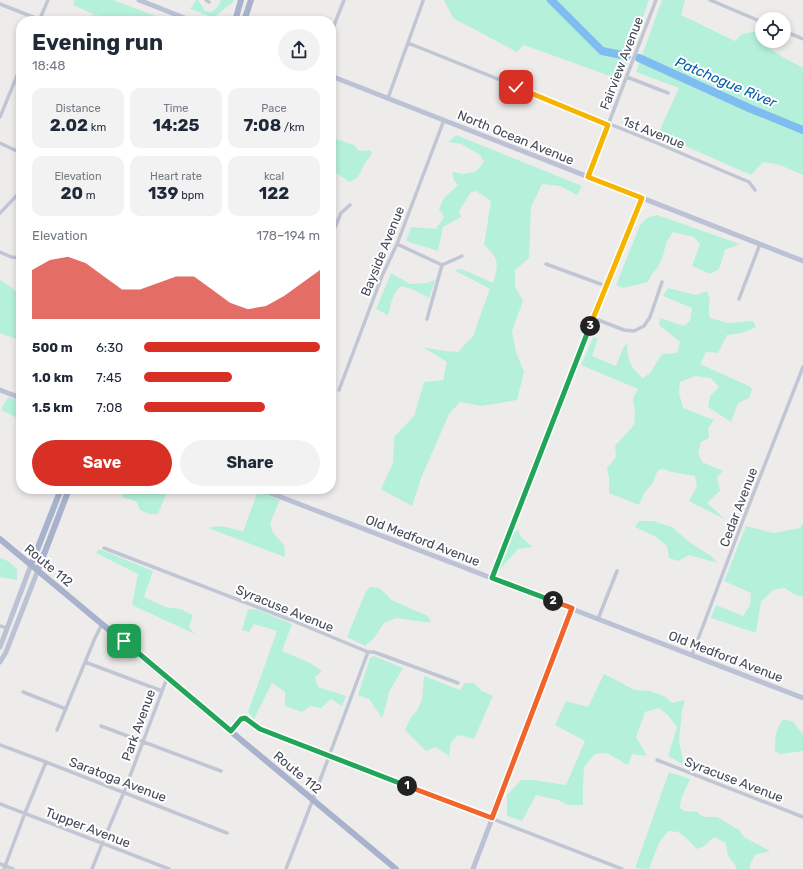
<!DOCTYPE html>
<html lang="en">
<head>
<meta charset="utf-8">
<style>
	body { margin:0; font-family:Rubik,sans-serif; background:#f2f2f3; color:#1f2937; height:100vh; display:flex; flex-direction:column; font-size:15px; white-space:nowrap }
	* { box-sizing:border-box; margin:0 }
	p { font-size:13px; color:#747a83 }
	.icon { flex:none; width:22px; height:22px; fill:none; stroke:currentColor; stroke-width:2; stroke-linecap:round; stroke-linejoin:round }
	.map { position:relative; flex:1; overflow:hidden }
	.details { position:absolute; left:16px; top:16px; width:320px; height:478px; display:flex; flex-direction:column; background:#fff; border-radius:16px; box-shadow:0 2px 6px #0003 }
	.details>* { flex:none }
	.fabs { position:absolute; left:755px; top:12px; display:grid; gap:8px }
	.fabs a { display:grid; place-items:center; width:36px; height:36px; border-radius:50%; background:#fff; box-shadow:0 2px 6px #0003; font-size:20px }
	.pin { position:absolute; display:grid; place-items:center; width:34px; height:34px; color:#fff; margin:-17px; border-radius:8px; box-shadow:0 2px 6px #0006 }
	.km { position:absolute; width:20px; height:20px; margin:-10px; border-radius:50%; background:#222; color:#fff; font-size:11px; line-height:20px; text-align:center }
	.round { display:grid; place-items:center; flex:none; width:42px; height:42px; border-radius:21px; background:#f2f2f3 }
	.head { display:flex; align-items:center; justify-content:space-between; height:68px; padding:0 16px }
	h1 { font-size:22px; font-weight:700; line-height:30px }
	.metrics { display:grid; grid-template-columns:repeat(3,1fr); gap:6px; height:68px; padding:4px 16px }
	.metrics div { display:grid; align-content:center; border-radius:10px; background:#f2f2f3; text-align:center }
	.metrics b { font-size:17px; font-weight:700 }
	.metrics small { font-size:11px; font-weight:400 }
	.metrics p { font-size:11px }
	.chart { height:112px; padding:8px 16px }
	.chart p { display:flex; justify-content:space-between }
	.chart svg { width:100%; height:72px; margin-top:4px; fill:#d93025; opacity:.7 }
	.cta { display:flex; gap:8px; margin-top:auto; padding:8px 16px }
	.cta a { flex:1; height:46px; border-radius:24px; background:#d93025; color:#fff; font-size:16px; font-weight:700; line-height:46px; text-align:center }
	.cta a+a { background:#f2f2f3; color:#1f2937 }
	ul { padding:0 16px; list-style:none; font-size:13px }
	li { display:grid; grid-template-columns:64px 48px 1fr; align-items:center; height:30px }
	li i { height:10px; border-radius:5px; background:#d93025 }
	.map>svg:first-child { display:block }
	.green { fill:#b5f0db }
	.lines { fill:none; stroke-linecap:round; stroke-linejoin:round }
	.stream { stroke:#7fbcf0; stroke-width:1.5 }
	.river { stroke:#7fbcf0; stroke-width:8 }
	.street { stroke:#c0c6d4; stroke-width:3.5 }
	.secondary { stroke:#bcc2d6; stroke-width:5 }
	.primary { stroke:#a8b2cd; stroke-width:6 }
	.split-1-casing { stroke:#fff; stroke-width:8 }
	.split-2-casing { stroke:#fff; stroke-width:8 }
	.split-3-casing { stroke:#fff; stroke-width:8 }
	.split-4-casing { stroke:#fff; stroke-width:8 }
	.split-1 { stroke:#22a559; stroke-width:5 }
	.split-2 { stroke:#f0652b; stroke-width:5 }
	.split-3 { stroke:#22a559; stroke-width:5 }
	.split-4 { stroke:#f5b400; stroke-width:5 }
	.labels { text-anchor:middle; stroke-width:4; stroke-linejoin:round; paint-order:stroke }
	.street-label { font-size:13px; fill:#434959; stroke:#fff }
	.water-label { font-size:14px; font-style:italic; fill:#045eab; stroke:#fff }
</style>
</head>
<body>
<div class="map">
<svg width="803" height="869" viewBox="0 0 803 869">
	<rect width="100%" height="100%" fill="#eeeceb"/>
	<path class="green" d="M75,0H113L158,17L157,21H110L73,5Z
		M196,0H198L201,4L205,11L211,12C216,9 220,5 221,0H234L233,2L216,16L212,17L190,9Z
		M444,0H649L621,80L524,45L517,52L453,18Z
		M662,0H685L681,15L735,41L742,34L759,31L762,33V41H767L769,48L783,57L803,68V175L780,165L763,162L751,175L658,134L679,88L636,72Z
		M456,135L582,186L577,195L560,186L542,184L531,207L529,258L515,270V286L523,301L512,331L516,352L524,372L517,400L482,406L460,402L449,414L422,476L412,506L381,489L393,463L394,437L414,416L424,382L443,380L447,362L433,353L422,347L444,351L458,352L473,336L490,289L454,270L462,269L493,283C499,264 499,258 484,245L491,201L476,191L471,192L459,211L461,217L443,227L438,251L406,241L411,227L436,229L444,217L439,209L444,198L458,185L454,180L452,172L463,174L475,172L484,162L480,155L461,144L448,142Z
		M331,139L339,140L354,145L359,151L370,150L372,154L365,163L358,177L350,182L331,170Z
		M657,215L740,244L725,250L719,269L710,274L692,266L700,244L694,237L673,232L666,243L663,256L658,267L652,274L648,282L623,288L616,285L640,225L647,218Z
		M391,273L410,284L427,283L435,280L429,298L414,290L401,286C392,293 391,305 388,315L376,309Z
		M0,280L8,285L21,295V341L0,333Z
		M668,288L696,295L707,291L710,299L709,304V313L710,318L728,323L753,321L756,327L742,333L727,335L718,353L706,352L700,364L749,386L752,389L749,398L738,403L731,422L708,407L710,396L719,387L711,378L695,376L680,382L679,393L683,408L714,420L708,428L709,438L701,442L698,453L702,462L723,471L717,477L720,491L707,503L726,520L689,501L697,486L695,476L672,472L664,469L658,470L652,484L645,492L639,505L609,493V478L607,468L616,457L615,446L634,425L635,414L633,398L638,389L581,365L593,338H598L592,356L616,366L623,348L627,343C628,360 629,366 643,378L650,373L662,354L677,353L680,342L659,325L660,318L684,326L690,321L692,308L663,296Z
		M8,397L21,401V420L1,410Z
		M124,489H157L166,494L158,514H150L140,510L137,502L122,497Z
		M258,491L280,500L270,523L273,533L284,545L285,557L208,528C220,524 230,528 243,532Z
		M639,521H653L672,527L689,542L711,556L718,563L689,555L678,561L669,558L667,546L656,537L635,527Z
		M803,523V597L796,595L784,588L773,590L761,602L756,633L711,618L716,605L743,616L750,605L751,593L724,581L746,526L774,533L800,528Z
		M518,530L522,538L533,547L518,549L496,574L514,532Z
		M99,549L153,571L144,597L165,607L180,609L193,615L189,627L195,634L132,605L138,574L96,553Z
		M0,558L8,561L17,569V580L0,577Z
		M370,587L379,588L386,594L391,600L428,616L431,622H424L396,618L384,623L374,638L365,646L347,637L366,591Z
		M248,609L258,610L292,624L282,651L310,663L322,671L315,677L318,687L346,696L342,706L331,699L321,708L310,706L302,712L285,706V692L272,683L254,719L248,712L277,631L254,624L249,632L242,630Z
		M374,656L403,668L389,692L386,705L382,718L369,699L358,695L370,658Z
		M604,674L635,690L650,691L666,697L672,703L685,700L682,710L679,741L684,765L668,756L677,727L668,715L659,708L645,712L636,737L647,756L632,754L628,765L607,753L595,754L584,767L583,787V805H568L558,800L536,795L522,821L507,816V795L521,780H533L566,785L585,741L555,725L566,701L588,707Z
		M424,676L460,690L465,683H474L482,691L493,696L474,739L458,735L451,742L449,756L435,747L426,751L405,730L411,717L417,711L422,700Z
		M783,719L793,722L803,734V751L781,754L775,751C775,736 775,732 783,719Z
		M669,772L690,779L681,799L680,808L684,811L698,812L700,815L707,817H717L739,830L744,837L770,851L755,855L750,864V869H736V866L728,856L726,843L714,837L704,846L697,849L684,836L678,832L668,831L659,843L649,869L635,868Z"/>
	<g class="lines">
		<path class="stream" d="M553,1L556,0"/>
		<path class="river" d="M551,0L602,51L627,56
			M639,58L749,108L803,130"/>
		<path class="street" d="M206,0L209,2
			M710,0L762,22
			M0,4L43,21
			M39,21L48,0
			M92,21L94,17
			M784,31L803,39
			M331,33L344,0
			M408,43L657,143L749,182L755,190
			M627,77L668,93
			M388,98L423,1
			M0,117L21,66
			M0,143L21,153
			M588,177L656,0
			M0,213L21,191
			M331,237L341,213L350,205
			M397,244L442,265
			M0,252L11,257L21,258
			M546,264L606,286
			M442,265L462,256
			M739,299L760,244
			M593,318L624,330L634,331L644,326L650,317L662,282
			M427,319L442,265
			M339,390L382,276L397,244L444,120
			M104,548L291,620L368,652H374L458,683
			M492,578L593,318L642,198
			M598,619L617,571
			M0,626L7,628
			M692,655L740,528L803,367
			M85,662L162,691
			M23,692L66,709
			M101,726L221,771
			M57,730L95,638L102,624
			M231,731L241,719L245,718L260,729L622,869
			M0,745L46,762L227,833
			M657,760L803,817
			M0,804L169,869
			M0,864L13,869
			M4,869L25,813L46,762
			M92,869L102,844L124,792L167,678
			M286,869L313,799L368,652"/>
		<path class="secondary" d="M139,0L192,21
			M331,76L803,261
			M0,390L21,398
			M260,489L598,619L803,698
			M0,647L31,565
			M0,662L6,652L38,570
			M473,869L572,608"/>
		<path class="primary" d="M235,21L241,0
			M244,21L251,0
			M0,539L396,869
			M31,565L61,489
			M38,570L69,489"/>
	</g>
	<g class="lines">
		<g class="split-1-casing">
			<path id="split-1" d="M124,641L231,731L241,719L245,718L260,729L407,786"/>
		</g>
		<g class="split-2-casing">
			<path id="split-2" d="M407,786L492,818L572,608L553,601"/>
		</g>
		<g class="split-3-casing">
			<path id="split-3" d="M553,601L492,578L590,326"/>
		</g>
		<g class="split-4-casing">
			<path id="split-4" d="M516,87L608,125L588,177L642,198L590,326"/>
		</g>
		<use href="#split-1" class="split-1"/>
		<use href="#split-2" class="split-2"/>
		<use href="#split-3" class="split-3"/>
		<use href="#split-4" class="split-4"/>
	</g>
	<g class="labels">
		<g class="street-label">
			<text transform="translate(621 63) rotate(-69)" y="5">Fairview Avenue</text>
			<text transform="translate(654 132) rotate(22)" y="5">1st Avenue</text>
			<text transform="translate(516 137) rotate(22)" y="5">North Ocean Avenue</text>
			<text transform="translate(382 251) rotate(-68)" y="5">Bayside Avenue</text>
			<text transform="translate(738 507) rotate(-69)" y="5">Cedar Avenue</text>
			<text transform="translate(423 540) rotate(21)" y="5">Old Medford Avenue</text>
			<text transform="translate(49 565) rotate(40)" y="5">Route 112</text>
			<text transform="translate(285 608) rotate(22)" y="5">Syracuse Avenue</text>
			<text transform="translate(726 656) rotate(21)" y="5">Old Medford Avenue</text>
			<text transform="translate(138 725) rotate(-70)" y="5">Park Avenue</text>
			<text transform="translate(298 772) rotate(40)" y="5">Route 112</text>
			<text transform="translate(118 779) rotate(21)" y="5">Saratoga Avenue</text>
			<text transform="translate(734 779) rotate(21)" y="5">Syracuse Avenue</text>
			<text transform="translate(88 827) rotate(21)" y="5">Tupper Avenue</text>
		</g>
		<g class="water-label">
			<text transform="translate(726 82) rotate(23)" y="5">Patchogue River</text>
		</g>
	</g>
</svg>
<div class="fabs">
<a><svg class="icon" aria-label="locate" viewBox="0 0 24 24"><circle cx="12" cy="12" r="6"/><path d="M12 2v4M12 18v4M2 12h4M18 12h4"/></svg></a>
</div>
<div class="pin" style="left:124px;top:641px;background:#1e9e55"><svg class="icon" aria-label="arrive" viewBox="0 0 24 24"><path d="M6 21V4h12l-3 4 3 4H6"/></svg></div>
<div class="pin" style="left:516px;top:87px;background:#d93025"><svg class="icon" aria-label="check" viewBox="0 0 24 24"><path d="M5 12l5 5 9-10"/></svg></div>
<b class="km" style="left:407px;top:786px">1</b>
<b class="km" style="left:553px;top:601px">2</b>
<b class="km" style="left:590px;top:326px">3</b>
<section class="details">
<div class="head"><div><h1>Evening run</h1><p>18:48</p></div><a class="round"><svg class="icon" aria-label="share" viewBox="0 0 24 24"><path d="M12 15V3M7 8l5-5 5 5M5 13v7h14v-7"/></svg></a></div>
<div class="metrics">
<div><p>Distance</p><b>2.02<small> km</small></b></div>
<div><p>Time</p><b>14:25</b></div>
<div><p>Pace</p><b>7:08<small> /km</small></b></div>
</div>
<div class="metrics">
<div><p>Elevation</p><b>20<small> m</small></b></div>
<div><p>Heart rate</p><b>139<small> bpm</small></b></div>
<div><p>kcal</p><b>122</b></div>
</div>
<div class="chart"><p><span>Elevation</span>178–194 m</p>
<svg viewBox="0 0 160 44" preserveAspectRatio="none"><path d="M0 44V14L10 8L20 6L30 10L40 18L50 26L60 26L70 22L80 18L90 18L100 26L110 34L120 38L130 36L140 30L150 22L160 14V44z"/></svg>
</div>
<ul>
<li><b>500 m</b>6:30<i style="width:100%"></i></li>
<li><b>1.0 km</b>7:45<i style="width:50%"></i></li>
<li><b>1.5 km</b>7:08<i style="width:69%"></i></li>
</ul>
<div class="cta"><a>Save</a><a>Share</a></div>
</section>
</div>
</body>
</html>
